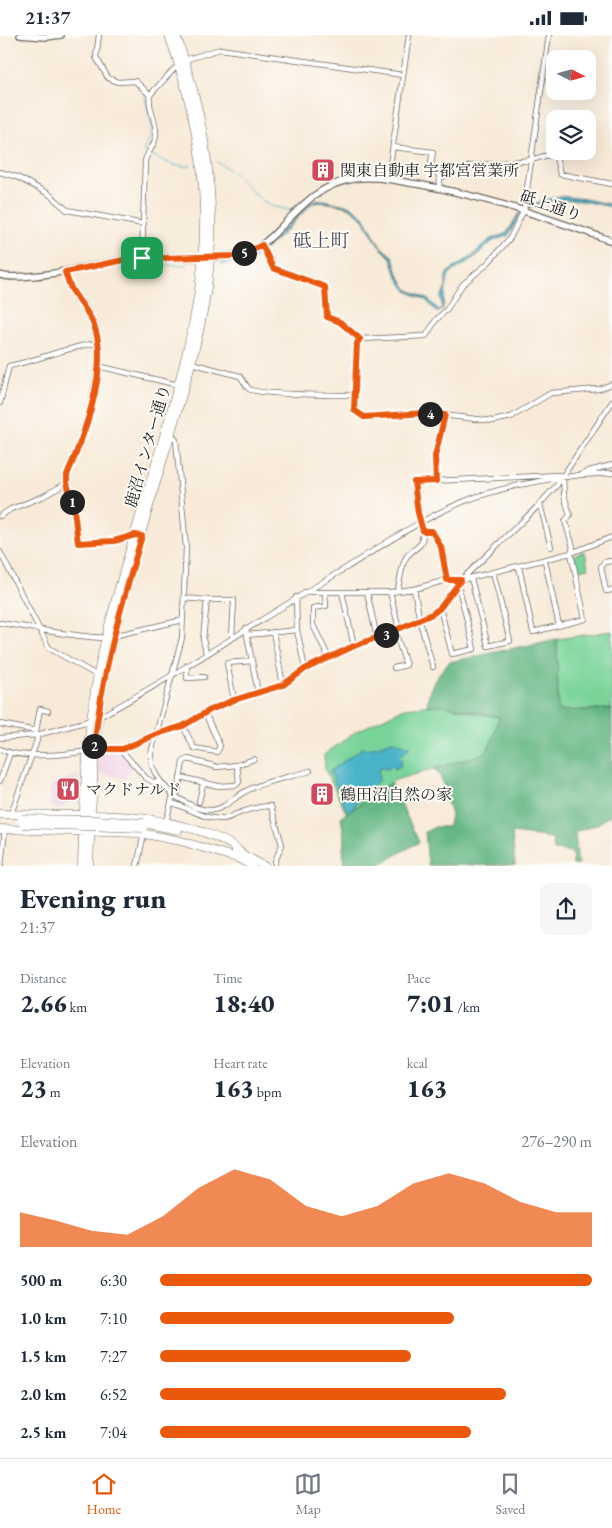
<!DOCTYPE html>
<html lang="en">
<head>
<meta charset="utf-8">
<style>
	body { margin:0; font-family:"EB Garamond","Noto Serif JP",serif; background:#f6f6f7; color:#1f2937; height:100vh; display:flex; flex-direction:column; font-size:19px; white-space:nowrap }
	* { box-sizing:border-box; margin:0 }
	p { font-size:16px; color:#747a83 }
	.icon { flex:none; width:28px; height:28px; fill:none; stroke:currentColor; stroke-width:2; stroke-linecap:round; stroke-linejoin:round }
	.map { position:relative; height:831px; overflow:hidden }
	.side { display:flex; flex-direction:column; background:#fff; flex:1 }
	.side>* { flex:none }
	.needle { width:32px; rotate:96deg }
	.controls { position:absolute; left:546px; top:15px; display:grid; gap:10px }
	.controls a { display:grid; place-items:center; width:50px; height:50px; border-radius:10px; background:#fff; box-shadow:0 5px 20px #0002; font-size:25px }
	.pin { position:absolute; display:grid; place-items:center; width:42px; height:42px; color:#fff; margin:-21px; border-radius:10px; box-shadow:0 2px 8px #0006 }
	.km { position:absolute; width:25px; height:25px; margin:-12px; border-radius:50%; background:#222; color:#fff; font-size:14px; line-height:25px; text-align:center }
	.round { display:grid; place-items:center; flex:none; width:52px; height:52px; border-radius:10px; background:#f6f6f7 }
	.overview { display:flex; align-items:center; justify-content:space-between; height:85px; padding:0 20px }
	h1 { font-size:28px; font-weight:800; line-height:38px }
	.figures { display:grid; grid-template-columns:repeat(3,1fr); gap:8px; height:85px; padding:5px 20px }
	.figures div { display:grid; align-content:center }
	.figures b { font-size:25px; font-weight:800 }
	.figures small { font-size:14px; font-weight:400 }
	.figures p { font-size:14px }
	.chart { height:140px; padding:10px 20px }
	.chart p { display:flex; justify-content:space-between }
	.chart svg { width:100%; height:90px; margin-top:5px; fill:#ea580c; opacity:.7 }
	ul { padding:0 20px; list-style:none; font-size:16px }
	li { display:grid; grid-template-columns:80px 60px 1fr; align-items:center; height:38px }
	li i { height:12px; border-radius:6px; background:#ea580c }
	.status { display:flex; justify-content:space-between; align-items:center; height:35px; padding:0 25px; background:#fff; direction:ltr }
	.status svg { height:14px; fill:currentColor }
	.dock { display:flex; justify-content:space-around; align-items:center; height:70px; border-top:1px solid #e0e1e3; background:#fff; font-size:14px; color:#747a83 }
	.dock a { display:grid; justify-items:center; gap:2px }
	.dock .active { color:#ea580c }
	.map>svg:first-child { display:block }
	.built { fill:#efd0e6 }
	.green { fill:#79d49a; stroke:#4a785b }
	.forest { fill:#62b682; stroke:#3f694f }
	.water { fill:#4ab3c8; stroke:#336872 }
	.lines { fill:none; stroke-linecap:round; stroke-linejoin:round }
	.stream { stroke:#4ab3c8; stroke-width:1 }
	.minor-casing { stroke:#69645e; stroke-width:6 }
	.tertiary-casing { stroke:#69645e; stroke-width:8 }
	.primary-casing { stroke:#69645e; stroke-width:9 }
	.minor { stroke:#fff; stroke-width:4.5 }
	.tertiary { stroke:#fff; stroke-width:5.5 }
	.primary { stroke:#fff; stroke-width:8 }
	.primary-bridge-casing { stroke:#69645e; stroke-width:9; stroke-linecap:butt }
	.primary-bridge { stroke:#fff; stroke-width:8 }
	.route-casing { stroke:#fff; stroke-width:10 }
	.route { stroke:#ea580c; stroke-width:6 }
	.labels { text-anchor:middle; stroke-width:4; stroke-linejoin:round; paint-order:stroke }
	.poi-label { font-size:16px; fill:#1c1c1c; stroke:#fdfcf7; text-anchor:start }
	.street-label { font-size:16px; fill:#1c1c1c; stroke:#fdfcf7 }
	.quarter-label { font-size:19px; fill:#504c5b; stroke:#fdfcf7 }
</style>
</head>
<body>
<div class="status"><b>21:37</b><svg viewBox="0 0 49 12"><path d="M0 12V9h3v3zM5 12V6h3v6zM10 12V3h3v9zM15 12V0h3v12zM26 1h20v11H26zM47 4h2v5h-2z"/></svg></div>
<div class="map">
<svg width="612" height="831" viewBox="0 0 612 831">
	<rect width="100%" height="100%" fill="#fdfcf7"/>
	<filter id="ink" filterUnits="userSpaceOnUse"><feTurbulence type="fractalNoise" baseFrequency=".02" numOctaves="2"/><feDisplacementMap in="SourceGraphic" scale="10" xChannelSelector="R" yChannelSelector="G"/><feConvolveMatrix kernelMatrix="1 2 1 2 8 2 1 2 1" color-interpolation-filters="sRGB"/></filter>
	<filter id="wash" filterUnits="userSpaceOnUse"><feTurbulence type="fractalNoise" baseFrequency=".0096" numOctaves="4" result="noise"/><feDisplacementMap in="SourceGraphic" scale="20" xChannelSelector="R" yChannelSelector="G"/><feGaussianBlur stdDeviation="1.12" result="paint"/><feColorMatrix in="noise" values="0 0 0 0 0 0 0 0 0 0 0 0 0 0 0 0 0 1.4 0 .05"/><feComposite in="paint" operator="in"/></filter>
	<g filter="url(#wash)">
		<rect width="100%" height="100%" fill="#f8ead8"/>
		<path class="built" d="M122,717L133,729L125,744L97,737L99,718Z
			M79,740L78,763L60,773H50V751L53,750L54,747Z"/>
		<path class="green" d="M585,516L588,533L577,535L574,522L576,519Z
			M612,596V674L558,676L557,604Z
			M441,669L476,678L499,682L492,706L486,718L395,745L347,780L325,734L324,720L355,697L405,673Z"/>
		<path class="forest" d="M557,604L558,676L612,674V779L596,790L575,797L578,830H573L572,817L554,815L552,803L512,798L515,830H428L425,797L435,792H448L451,781L441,743L434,734L486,718L492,706L499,682L441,670L427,671C428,653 437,639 449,627Z
			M391,748L419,807L379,830H344L343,812L345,807L341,782Z"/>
		<path class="water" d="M559,161L585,164L612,170V172C584,166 556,159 529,173L528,171Z
			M324,165L350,171L364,181L380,211L393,222L398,239L407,254L428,264L439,275L442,272L441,262L446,252V241L448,237L474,221L489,205L507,198L519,178L520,179L508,201C486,206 489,212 472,224C465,230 456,233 449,239C446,250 445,262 443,273L438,278L426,265L407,256L397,241L391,223L379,211L363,183L349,172L324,167L312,168L276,205L254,223L222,230L221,228L237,226L254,221L273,205L312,166Z
			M393,706L410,712L399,722L402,726L400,731L395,734L392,731L387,734L381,733L378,736L379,745L356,768L353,775L347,776L330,736L362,713L368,714Z"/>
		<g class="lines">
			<path class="stream" d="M145,61C147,74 154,88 151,101C149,106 145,111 143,116L146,117
				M150,119C163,126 176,133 191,131
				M216,127C238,135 248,157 267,169C276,174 285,172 294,177
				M577,165L588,166
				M606,170L612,172
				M141,230H187
				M452,234L467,224L485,209
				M398,243L407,256
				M447,245L450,237"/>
		</g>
	</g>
	<g filter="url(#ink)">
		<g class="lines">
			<g class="minor-casing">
				<path id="minor" d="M99,0L96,22L108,43L118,47L135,46L150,60C147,73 157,86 156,100C156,109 147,117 145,126L142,223
					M150,60L174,34L180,31L185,25L220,14L403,40
					M393,112L433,117L431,127L440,143
					M0,137L17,142L49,159L67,175L144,189
					M388,144L409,0
					M439,153L440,143L470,131L531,125L548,120L556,122L560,139L612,149
					M262,210L273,233L325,252L327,282L340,287L360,304L426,301L436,285L447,274L462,250L487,229L510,203L524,175L549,0
					M65,237L71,255L84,270L94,289L98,315V331
					M360,304L357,308L354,375L364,382L425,378L493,386L511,382L551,358L599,354L612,349
					M191,328L240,341C243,345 246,351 249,354C259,360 339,360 356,360
					M0,368L9,331C39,325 67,312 97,308
					M581,440L612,438
					M436,446L435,421L445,380
					M67,448L74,474L79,508L114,506L136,500
					M540,469L551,512
					M0,481L11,474L42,462L67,448V440L88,386L98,331L179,350
					M0,517L49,613L98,641
					M545,526L559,591
					M612,526L604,527L601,532L606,556L612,555
					M519,532L533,597L585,584L571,518L612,502
					M471,543L488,611L510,606L493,537
					M447,545L441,512L431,497L423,496L418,478L414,447L559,440L562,441
					M414,554L420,587L433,632
					M397,556C401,545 401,529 407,521C411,516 418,513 422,507L423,496
					M305,557H390L414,554L447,545H461L571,518L573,512L565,486L570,480L564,460L563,442
					M325,557L326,571L313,573V590L329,623
					M342,557L354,611L415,587L440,573L461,545L536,473L557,450L612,367
					M367,557L377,603
					M390,557L399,594
					M296,562L297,595
					M184,563L207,565
					M440,573L452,619L474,614L458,549
					M0,588C36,593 70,602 106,603
					M246,593L247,600L297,595L305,634
					M273,597L283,650
					M247,600L258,658
					M113,601L183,585
					M206,618L203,604L207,565H234L232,602
					M187,630V643L204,642
					M394,633L406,630L395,596
					M234,665L227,628L252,626
					M99,682C183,637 264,582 346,533C384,509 423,483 465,466C498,453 544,444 580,440L589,436L612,430
					M0,689L36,696
					M183,691L194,713L217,717L220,711L205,678
					M0,703L37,700L92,685
					M0,714C21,724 64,720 87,716
					M94,714H123L157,699L183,691L209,675L234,665L283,650L305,634L354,611
					M120,714L146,743L153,747L161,748
					M254,724L237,730L217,732L188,724L183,727L178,757L173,760C184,766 197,776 211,775C222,775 232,765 241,759C261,746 288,743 310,736
					M180,742L218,751L236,750L239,747L237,730
					M0,746L10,718
					M199,767L203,749
					M171,768C189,772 204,785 223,784C228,784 233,780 237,779C247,775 262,771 271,771L282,810L275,826V831
					M11,779L37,705L36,696L40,674L48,676
					M166,787L173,760C160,747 150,736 151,718L182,603L186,512L176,405L171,398
					M1,831L5,794
					M137,831L144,798"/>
			</g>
			<g class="tertiary-casing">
				<path id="tertiary" d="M20,0L46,2L61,0
					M0,240C9,243 20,242 30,241C68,239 104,225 142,223C172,221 224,227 250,216C263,211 273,201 282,191C303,169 322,149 353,144C374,140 396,146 417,149C484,161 548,183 612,206"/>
			</g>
			<g class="primary-casing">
				<path id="primary" d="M0,779C70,781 136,774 203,797C216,802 230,807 240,817
					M144,788L178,795
					M0,794L140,798L181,806L240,824
					M236,816L264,831
					M236,822L252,831
					M82,831C84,755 87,680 105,606C122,537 144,469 164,401C186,325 206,254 204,175C203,115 189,57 169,0
					M89,831C92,753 94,677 113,602C130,533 151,464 171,397C187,344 204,290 209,235C217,155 203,75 176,0"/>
			</g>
			<use href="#minor" class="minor"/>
			<use href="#tertiary" class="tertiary"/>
			<use href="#primary" class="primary"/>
			<g class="primary-bridge-casing">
				<path id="primary-bridge" d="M22,784L95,785L144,788
					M23,789L143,793"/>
			</g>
			<use href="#primary-bridge" class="primary-bridge"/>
		</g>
	</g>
	<g class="lines" filter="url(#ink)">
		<g class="route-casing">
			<path id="route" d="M262,210L273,233L325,252L327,282L340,287L360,304L357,308L354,375L364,382L425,378L445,380L435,421L436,446L414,447L418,478L423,496H432L441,512L447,545H461L440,573L432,579L389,598L354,611L305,634L283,650L234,665L210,675L183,691L157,699L123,714H94C101,641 121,571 142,501L135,500L114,506L78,508L74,474L67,448V440C84,401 111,329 93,288C87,275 79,267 72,255C69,250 67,243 65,237L129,224L234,221L250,216Z"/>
		</g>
		<use href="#route" class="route"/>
	</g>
	<defs>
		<g id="building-square" transform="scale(1.25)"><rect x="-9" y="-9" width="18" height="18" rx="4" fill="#d1495b" stroke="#fdfcf7"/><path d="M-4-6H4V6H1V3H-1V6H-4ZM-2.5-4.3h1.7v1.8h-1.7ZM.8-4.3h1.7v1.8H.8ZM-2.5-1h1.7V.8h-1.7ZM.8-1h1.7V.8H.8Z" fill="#fff"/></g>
		<g id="restaurant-square" transform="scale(1.25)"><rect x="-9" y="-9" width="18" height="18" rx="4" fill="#d1495b" stroke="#fdfcf7"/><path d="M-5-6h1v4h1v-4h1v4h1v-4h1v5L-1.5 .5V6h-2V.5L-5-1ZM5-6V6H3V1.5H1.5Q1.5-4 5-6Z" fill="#fff"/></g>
	</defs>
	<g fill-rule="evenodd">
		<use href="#building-square" x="323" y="135"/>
		<use href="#restaurant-square" x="68" y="754"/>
		<use href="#building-square" x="322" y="759"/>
	</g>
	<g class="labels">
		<g class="poi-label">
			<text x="340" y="141">関東自動車 宇都宮営業所</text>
			<text x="86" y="760">マクドナルド</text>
			<text x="340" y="765">鶴田沼自然の家</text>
		</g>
		<g class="street-label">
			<text transform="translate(551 170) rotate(19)" y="6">砥上通り</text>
			<text transform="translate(147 411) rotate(-74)" y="6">鹿沼インター通り</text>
		</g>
		<g class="quarter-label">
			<text x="321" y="212">砥上町</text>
		</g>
	</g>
</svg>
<div class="controls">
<a><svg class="needle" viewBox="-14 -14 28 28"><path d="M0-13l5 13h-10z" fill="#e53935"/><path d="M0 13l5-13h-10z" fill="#747a83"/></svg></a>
<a><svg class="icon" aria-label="layers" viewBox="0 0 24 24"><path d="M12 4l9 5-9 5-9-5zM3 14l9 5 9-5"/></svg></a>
</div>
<div class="pin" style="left:142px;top:223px;background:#1e9e55"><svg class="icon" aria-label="arrive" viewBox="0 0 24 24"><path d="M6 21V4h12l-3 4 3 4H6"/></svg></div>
<b class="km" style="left:72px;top:467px">1</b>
<b class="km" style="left:94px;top:711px">2</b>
<b class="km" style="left:386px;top:600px">3</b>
<b class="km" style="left:430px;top:379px">4</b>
<b class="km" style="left:244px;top:218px">5</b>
</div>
<section class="side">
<div class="overview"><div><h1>Evening run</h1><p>21:37</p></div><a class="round"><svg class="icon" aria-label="share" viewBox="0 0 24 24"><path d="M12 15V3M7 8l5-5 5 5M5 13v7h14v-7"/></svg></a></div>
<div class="figures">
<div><p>Distance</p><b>2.66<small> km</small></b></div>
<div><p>Time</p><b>18:40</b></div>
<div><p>Pace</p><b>7:01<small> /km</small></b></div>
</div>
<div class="figures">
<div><p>Elevation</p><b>23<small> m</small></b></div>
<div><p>Heart rate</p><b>163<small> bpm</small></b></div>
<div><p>kcal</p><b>163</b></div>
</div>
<div class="chart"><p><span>Elevation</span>276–290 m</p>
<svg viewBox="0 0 160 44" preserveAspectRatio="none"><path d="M0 44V27L10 31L20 36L30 38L40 29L50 15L60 6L70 11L80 24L90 29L100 24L110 13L120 8L130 13L140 22L150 27L160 27V44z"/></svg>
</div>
<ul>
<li><b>500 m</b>6:30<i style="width:100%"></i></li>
<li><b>1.0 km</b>7:10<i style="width:68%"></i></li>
<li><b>1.5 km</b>7:27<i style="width:58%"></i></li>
<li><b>2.0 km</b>6:52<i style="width:80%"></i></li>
<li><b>2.5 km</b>7:04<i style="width:72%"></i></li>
</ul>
</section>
<nav class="dock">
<a class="active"><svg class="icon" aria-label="home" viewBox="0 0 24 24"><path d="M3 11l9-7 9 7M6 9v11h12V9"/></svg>Home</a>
<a><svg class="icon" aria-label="map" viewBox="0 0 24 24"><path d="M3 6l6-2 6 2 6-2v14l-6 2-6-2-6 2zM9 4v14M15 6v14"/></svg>Map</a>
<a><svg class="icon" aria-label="saved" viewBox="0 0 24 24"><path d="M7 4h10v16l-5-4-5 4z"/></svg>Saved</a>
</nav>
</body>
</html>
